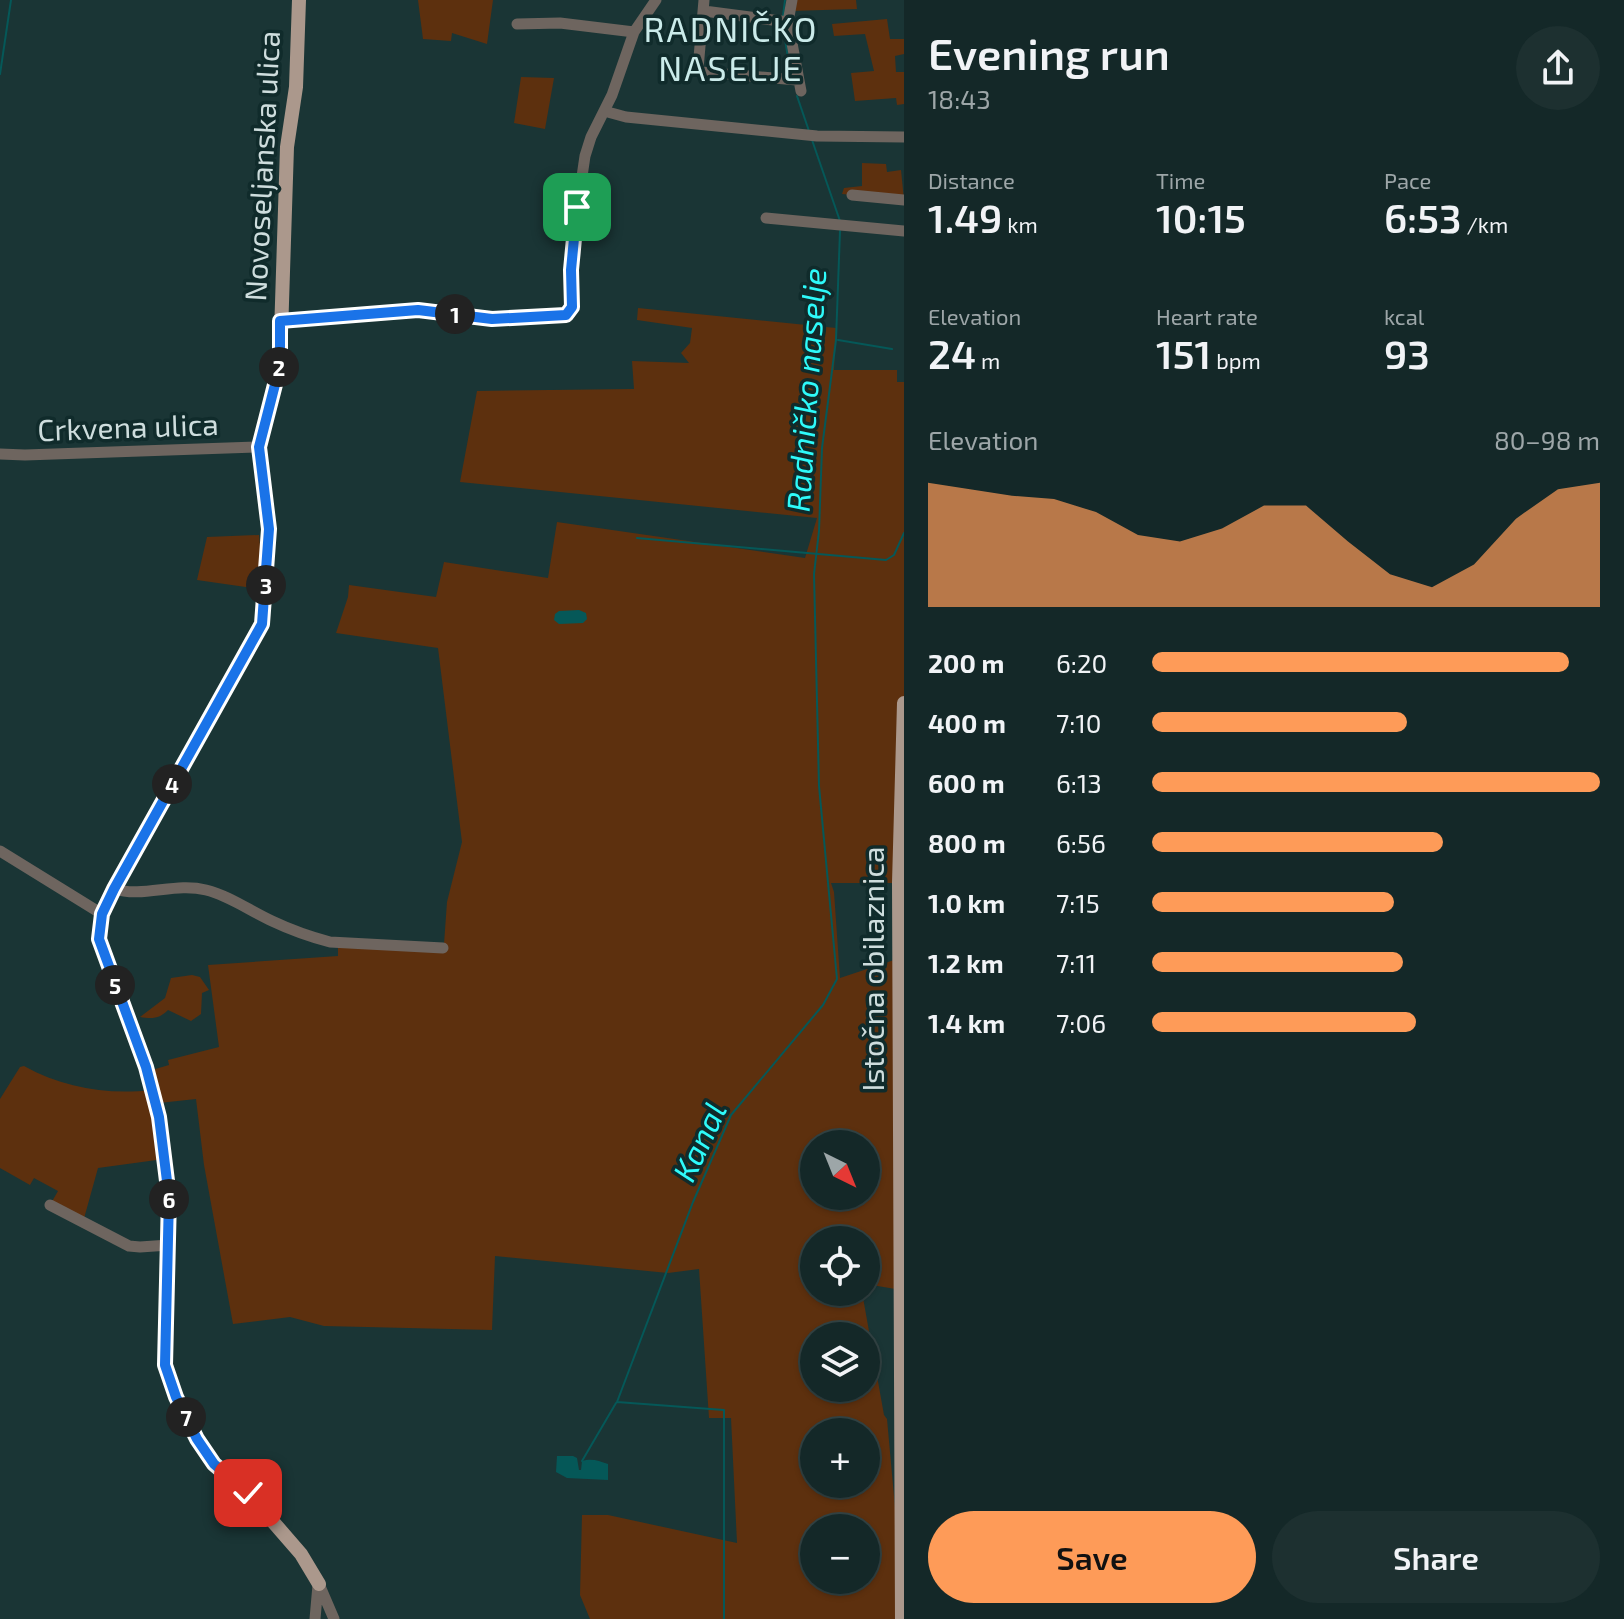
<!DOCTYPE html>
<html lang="en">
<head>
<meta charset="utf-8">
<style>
	body { margin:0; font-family:"Exo 2",sans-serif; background:#1d3030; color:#f1f3f6; height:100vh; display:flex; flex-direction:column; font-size:30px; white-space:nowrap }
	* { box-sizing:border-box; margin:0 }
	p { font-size:26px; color:#9da6a8 }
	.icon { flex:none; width:44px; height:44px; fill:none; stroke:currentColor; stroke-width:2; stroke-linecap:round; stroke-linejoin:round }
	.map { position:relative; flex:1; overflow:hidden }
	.sheet { display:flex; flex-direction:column; background:#142828; width:720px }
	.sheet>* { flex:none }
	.needle { width:52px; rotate:137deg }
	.buttons { position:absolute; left:800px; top:1130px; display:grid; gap:16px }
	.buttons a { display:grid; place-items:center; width:80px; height:80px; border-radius:50%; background:#142828; box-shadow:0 2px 6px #0004,0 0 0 2px #334445; font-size:40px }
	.pin { position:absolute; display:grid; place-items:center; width:68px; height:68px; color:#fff; margin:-34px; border-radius:16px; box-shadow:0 4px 12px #0006 }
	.km { position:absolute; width:40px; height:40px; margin:-20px; border-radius:50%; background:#222; color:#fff; font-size:22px; line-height:40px; text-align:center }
	.round { display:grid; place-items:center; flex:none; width:84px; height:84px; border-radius:42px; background:#1d3030 }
	.summary { display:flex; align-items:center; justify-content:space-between; height:136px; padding:0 24px }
	h1 { font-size:44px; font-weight:600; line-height:60px }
	.metrics { display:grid; grid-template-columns:repeat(3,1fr); gap:12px; height:136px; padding:8px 24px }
	.metrics div { display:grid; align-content:center }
	.metrics b { font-size:40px; font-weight:600 }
	.metrics small { font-size:22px; font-weight:400 }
	.metrics p { font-size:22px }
	.chart { height:224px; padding:16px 24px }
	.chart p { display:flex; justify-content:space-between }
	.chart svg { width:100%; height:144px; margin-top:8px; fill:#fe9b58; opacity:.7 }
	.cta { display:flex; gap:16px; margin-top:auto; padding:16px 24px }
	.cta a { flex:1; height:92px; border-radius:48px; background:#fe9b58; color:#111; font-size:32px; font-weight:600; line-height:92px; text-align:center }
	.cta a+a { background:#1d3030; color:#f1f3f6 }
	ul { padding:0 24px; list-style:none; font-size:26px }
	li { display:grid; grid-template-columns:128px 96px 1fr; align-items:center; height:60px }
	li i { height:20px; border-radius:10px; background:#fe9b58 }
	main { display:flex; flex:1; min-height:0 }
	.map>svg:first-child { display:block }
	.green { fill:#5d300e; fill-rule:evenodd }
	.water { fill:#055858 }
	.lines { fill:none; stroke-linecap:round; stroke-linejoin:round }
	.stream { stroke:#055858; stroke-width:2 }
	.minor { stroke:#6e655f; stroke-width:11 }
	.major { stroke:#ab988c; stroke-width:14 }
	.route-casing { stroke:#fff; stroke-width:16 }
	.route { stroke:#1a73e8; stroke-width:10 }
	.labels { text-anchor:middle; stroke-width:7; stroke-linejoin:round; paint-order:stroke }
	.street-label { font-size:30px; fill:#cedddd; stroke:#102b2b }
	.water-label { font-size:32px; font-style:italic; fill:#2efafa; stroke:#102b2b }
	.quarter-label { font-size:34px; letter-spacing:2px; fill:#cbebea; stroke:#102b2b }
</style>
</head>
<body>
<main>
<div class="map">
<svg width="904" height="1619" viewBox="0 0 904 1619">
	<rect width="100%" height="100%" fill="#1a3535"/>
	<path class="green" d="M418,0H493L487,44L452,33L451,41L423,39Z
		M792,0H856L857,9L790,11Z
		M887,19L890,39H904V54L895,56L896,72H904V104L897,105L896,98L855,101L851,73L874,71L865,34L834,36L832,24Z
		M521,77L554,78L545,129L514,123Z
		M862,163L886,164L887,172L901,170L904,200L842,194L844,188L862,186Z
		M638,308L836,328L834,370H897V382H904V709L899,883H831L834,892L840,978L900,958L901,1290L866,1284V1240H814V1292H862L884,1415L887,1419L902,1584V1619H590L580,1595L582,1515H608L737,1543L731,1418H709L699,1269L668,1273L495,1256L492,1330L324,1326L290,1317L233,1324L204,1165L196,1099L159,1103L152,1070L169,1065L168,1060L219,1047L208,965L338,956V942L444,944L447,902L462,842L438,648L336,633L348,597L349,585L436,597L444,562L548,578L557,522L805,558L817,518L460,482L477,391L634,389L632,361L689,363L681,353L690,343L692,328L637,320ZM814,1144H866V1196H814ZM814,1336H866V1388H814ZM814,1432H866V1484H814ZM814,1528H866V1580H814Z
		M259,535L263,577L260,589L197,580L207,537Z
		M192,975L200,977L209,990L202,993L201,1014L191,1021L168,1010C159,1019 152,1019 140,1017L165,998L171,978Z
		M24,1066C64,1088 107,1095 152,1090L164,1159L98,1168L83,1222L50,1205L58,1191L34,1178L30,1185L0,1168V1099L20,1067Z"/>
	<path class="water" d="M579,610L586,613L587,619L583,623L559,624L554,620L555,614L559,611Z
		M557,1456H573L577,1458L579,1470H581L582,1461C592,1458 599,1461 608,1464V1480L567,1478L556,1472Z"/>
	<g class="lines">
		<path class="stream" d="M783,16L785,0
			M783,27L791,76
			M0,74L11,0
			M797,96L809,131
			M812,140L840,221
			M838,340L892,349
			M637,538L886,560L894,555L904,533
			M582,1461L616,1403
			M724,1619V1410L617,1402L693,1202L731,1115L823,1005L837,979L819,786L814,574L819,531L822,448L836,340L840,231"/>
		<path class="minor" d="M704,0L698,69L701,72L797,80
			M792,0L788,22L801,91
			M704,11L788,22
			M517,24L560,23L634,32
			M604,111L626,117L817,136L904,137
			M852,195L904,200
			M766,218L904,231
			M280,321L418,310L492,319L561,317L570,313L573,238L585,156L591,137L612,95L634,32L656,0
			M0,454L25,455L259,447
			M0,851L102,914
			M114,889C144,898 175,882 206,890C230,896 250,911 272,921C291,930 311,937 330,942L443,948
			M50,1205L129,1246L140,1247L169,1245
			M319,1584L334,1619
			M315,1619L318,1585"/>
		<path class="major" d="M299,0L296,87L287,147L280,365L259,447L269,529L262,624L114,889L102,914L99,939L146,1067L159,1117L169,1197L165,1365L176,1397L197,1439L214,1464L248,1493L301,1554L319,1584
			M902,1619L899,883L904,703"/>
	</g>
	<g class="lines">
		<g class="route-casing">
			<path id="route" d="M248,1493L214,1464L197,1439L176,1397L165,1365L169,1197L159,1117L146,1067L99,939L102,914L114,889L262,624L269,529L259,447L280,365V321L418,310L492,319L566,315L572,307L571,270L577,207"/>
		</g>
		<use href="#route" class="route"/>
	</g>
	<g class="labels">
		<g class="street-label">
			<text transform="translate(263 166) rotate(-87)" y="10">Novoseljanska ulica</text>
			<text transform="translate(128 428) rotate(-2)" y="10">Crkvena ulica</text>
			<text transform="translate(874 969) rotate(-90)" y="10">Istočna obilaznica</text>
		</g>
		<g class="water-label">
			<text transform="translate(807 390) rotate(-86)" y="11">Radničko naselje</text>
			<text transform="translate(700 1142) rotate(-65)" y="11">Kanal</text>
		</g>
		<g class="quarter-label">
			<text x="731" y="42">RADNIČKO<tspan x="731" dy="39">NASELJE</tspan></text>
		</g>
	</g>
</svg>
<div class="buttons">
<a><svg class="needle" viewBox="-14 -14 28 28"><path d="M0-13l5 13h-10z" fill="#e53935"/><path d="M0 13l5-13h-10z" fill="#9da6a8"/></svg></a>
<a><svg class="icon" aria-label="locate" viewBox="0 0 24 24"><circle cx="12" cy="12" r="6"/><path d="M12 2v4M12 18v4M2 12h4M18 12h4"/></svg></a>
<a><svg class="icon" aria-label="layers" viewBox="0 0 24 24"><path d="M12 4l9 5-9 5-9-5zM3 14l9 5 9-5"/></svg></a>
<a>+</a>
<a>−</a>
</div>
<div class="pin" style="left:577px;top:207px;background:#1e9e55"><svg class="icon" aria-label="arrive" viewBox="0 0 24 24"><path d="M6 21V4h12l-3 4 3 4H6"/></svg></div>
<div class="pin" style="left:248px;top:1493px;background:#d93025"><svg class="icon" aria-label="check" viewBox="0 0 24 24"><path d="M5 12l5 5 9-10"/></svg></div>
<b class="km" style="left:455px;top:314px">1</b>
<b class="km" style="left:279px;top:367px">2</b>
<b class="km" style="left:266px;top:585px">3</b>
<b class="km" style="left:172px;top:784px">4</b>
<b class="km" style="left:115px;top:985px">5</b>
<b class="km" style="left:169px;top:1199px">6</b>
<b class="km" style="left:186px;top:1417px">7</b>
</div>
<section class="sheet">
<div class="summary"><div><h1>Evening run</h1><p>18:43</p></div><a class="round"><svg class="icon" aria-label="share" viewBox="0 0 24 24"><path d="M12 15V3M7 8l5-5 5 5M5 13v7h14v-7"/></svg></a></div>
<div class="metrics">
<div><p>Distance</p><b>1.49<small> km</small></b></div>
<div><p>Time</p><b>10:15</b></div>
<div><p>Pace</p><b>6:53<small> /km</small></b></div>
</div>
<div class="metrics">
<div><p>Elevation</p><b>24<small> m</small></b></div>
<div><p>Heart rate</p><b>151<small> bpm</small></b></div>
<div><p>kcal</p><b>93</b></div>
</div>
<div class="chart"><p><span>Elevation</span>80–98 m</p>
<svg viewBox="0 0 160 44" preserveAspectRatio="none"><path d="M0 44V6L10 8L20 10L30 11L40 15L50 22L60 24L70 20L80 13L90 13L100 24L110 34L120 38L130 31L140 17L150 8L160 6V44z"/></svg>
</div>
<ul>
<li><b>200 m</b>6:20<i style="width:93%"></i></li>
<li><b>400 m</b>7:10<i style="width:57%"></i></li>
<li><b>600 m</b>6:13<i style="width:100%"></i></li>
<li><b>800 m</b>6:56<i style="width:65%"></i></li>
<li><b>1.0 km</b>7:15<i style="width:54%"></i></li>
<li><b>1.2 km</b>7:11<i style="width:56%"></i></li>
<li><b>1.4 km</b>7:06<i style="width:59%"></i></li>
</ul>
<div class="cta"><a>Save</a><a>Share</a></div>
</section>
</main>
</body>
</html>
